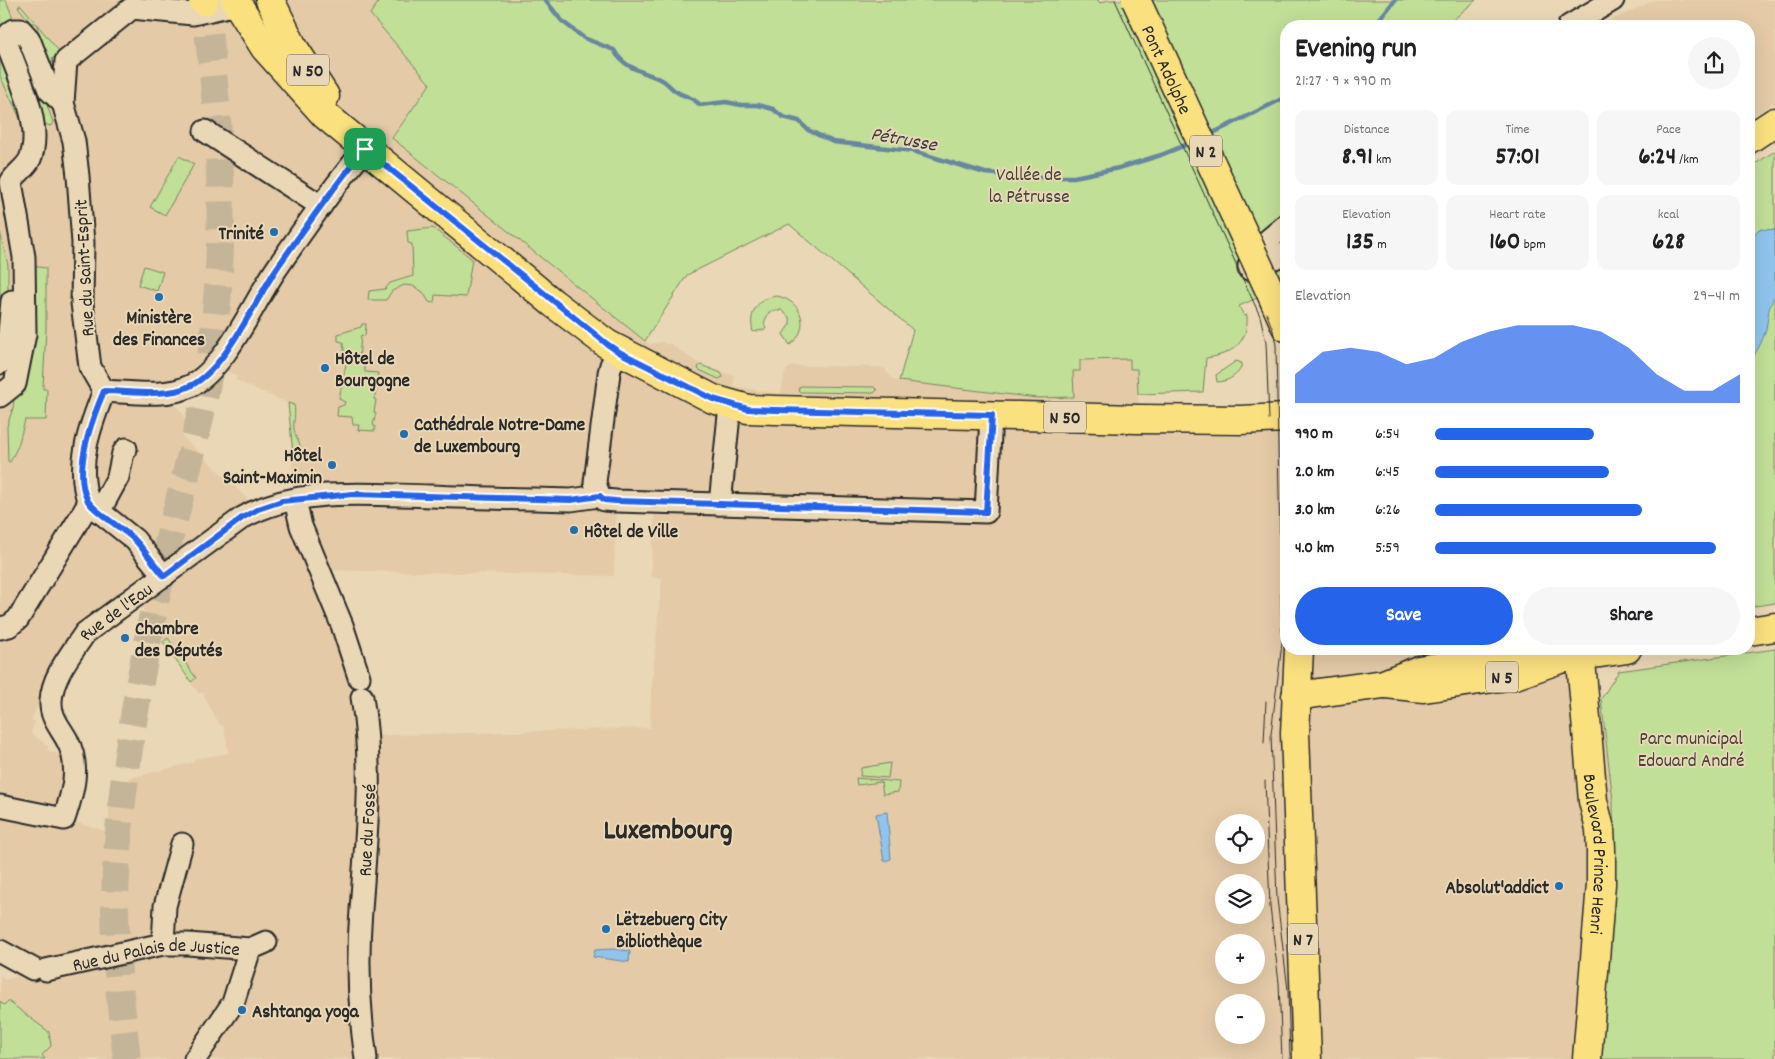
<!DOCTYPE html>
<html lang="en">
<head>
<meta charset="utf-8">
<style>
	body { margin:0; font-family:Dekko,sans-serif; background:#f6f6f6; color:#202124; height:100vh; display:flex; flex-direction:column; font-size:19px; white-space:nowrap }
	* { box-sizing:border-box; margin:0 }
	p { font-size:16px; color:#757577 }
	.icon { flex:none; width:28px; height:28px; fill:none; stroke:currentColor; stroke-width:2; stroke-linecap:round; stroke-linejoin:round }
	.map { position:relative; flex:1; overflow:hidden }
	.panel { position:absolute; left:1280px; top:20px; width:475px; height:635px; display:flex; flex-direction:column; background:#fff; border-radius:20px; box-shadow:0 5px 20px #0002 }
	.panel>* { flex:none }
	.controls { position:absolute; left:1215px; top:814px; display:grid; gap:10px }
	.controls a { display:grid; place-items:center; width:50px; height:50px; border-radius:50%; background:#fff; box-shadow:0 5px 20px #0002; font-size:25px }
	.pin { position:absolute; display:grid; place-items:center; width:42px; height:42px; color:#fff; margin:-21px; border-radius:10px; box-shadow:0 2px 8px #0006 }
	.round { display:grid; place-items:center; flex:none; width:52px; height:52px; border-radius:26px; background:#f6f6f6 }
	.headline { display:flex; align-items:center; justify-content:space-between; height:85px; padding:0 15px }
	h1 { font-size:28px; font-weight:700; line-height:38px }
	.stats { display:grid; grid-template-columns:repeat(3,1fr); gap:8px; height:85px; padding:5px 15px }
	.stats div { display:grid; align-content:center; border-radius:12px; background:#f6f6f6; text-align:center }
	.stats b { font-size:25px; font-weight:700 }
	.stats small { font-size:14px; font-weight:400 }
	.stats p { font-size:14px }
	.chart { height:140px; padding:10px 15px }
	.chart p { display:flex; justify-content:space-between }
	.chart svg { width:100%; height:90px; margin-top:5px; fill:#2563eb; opacity:.7 }
	.primary-button { display:flex; gap:10px; margin-top:auto; padding:10px 15px }
	.primary-button a { flex:1; height:58px; border-radius:30px; background:#2563eb; color:#fff; font-size:20px; font-weight:700; line-height:58px; text-align:center }
	.primary-button a+a { background:#f6f6f6; color:#202124 }
	ul { padding:0 15px; list-style:none; font-size:16px }
	li { display:grid; grid-template-columns:80px 60px 1fr; align-items:center; height:38px }
	li i { height:12px; border-radius:6px; background:#2563eb }
	.map>svg:first-child { display:block }
	.built { fill:#e4caa7; fill-rule:evenodd }
	.green { fill:#c1df97; stroke:#768561 }
	.water { fill:#90c4ed; stroke:#68879f }
	.lines { fill:none; stroke-linecap:round; stroke-linejoin:round }
	.stream { stroke:#68879f; stroke-width:4.5 }
	.major-tunnel { stroke:#c4b599; stroke-width:28; stroke-dasharray:28 14; stroke-linecap:butt }
	.minor-casing { stroke:#2b2b2b; stroke-width:25 }
	.major-casing { stroke:#2b2b2b; stroke-width:31 }
	.minor { stroke:#ead7b5; stroke-width:21 }
	.major { stroke:#fbe080; stroke-width:28 }
	.tram { stroke:#2b2b2b; stroke-width:1 }
	.major-bridge-casing { stroke:#2b2b2b; stroke-width:31; stroke-linecap:butt }
	.major-bridge { stroke:#fbe080; stroke-width:28 }
	.route-casing { stroke:#fff; stroke-width:10 }
	.route { stroke:#2563eb; stroke-width:6 }
	.poi-dot { fill:#1f6fb2; stroke:#ead7b5; stroke-width:2 }
	.labels { text-anchor:middle; stroke-width:4; stroke-linejoin:round; paint-order:stroke }
	.shield { fill:#ead7b5; stroke:#645f54; stroke-width:1 }
	.shield-label { font-size:18px; font-weight:bold; fill:#2b2b2b }
	.street-label { font-size:19px; fill:#2b2b2b; stroke:#ead7b5 }
	.park-label { font-size:19px; fill:#42463b; stroke:#ead7b5 }
	.poi-label { font-size:19px; font-weight:bold; fill:#2b2b2b; stroke:#ead7b5; text-anchor:start }
	.water-label { font-size:20px; font-style:italic; fill:#3a4248; stroke:#ead7b5 }
	.town-label { font-size:29px; font-weight:bold; fill:#2b2b2b; stroke:#ead7b5 }
</style>
</head>
<body>
<div class="map">
<svg width="1775" height="1059" viewBox="0 0 1775 1059">
	<rect width="100%" height="100%" fill="#ead7b5"/>
	<filter id="ink" filterUnits="userSpaceOnUse"><feTurbulence type="fractalNoise" baseFrequency=".02" numOctaves="2"/><feDisplacementMap in="SourceGraphic" scale="10" xChannelSelector="R" yChannelSelector="G"/><feConvolveMatrix kernelMatrix="1 2 1 2 8 2 1 2 1" color-interpolation-filters="sRGB"/></filter>
	<g filter="url(#ink)">
		<path class="built" d="M0,0H380L370,14L430,84L392,138L645,341L650,344L662,342L668,345L669,343L701,365L734,376L733,386L781,394L784,376L787,369L793,366L879,367L885,369L891,378L896,381L1037,398L1074,397L1073,371L1080,360L1130,359L1137,369L1139,434L1233,437L1286,433V649H1593L1613,801L1614,885L1601,1059H45L42,1055L49,1032L8,1001L5,1005L0,1001V974L4,980L16,977L0,951V350L8,265L0,232ZM217,366L237,376L235,380L288,403L295,500L258,509L182,436L185,433L186,423L183,414L176,406L166,402ZM616,502H655L651,577L662,578L651,694L650,728L368,736L354,660L321,570L614,576ZM139,603L199,694L201,692L205,694L204,696L220,725H223L229,753L194,759V762L130,778L114,786L119,802L109,806V832L64,819L66,757L47,750L49,747L31,733L35,722L31,720L41,698L85,633ZM1224,822H1256V855H1224ZM1224,882H1256V915H1224ZM1224,942H1256V975H1224ZM1224,1002H1256V1035H1224Z
			M1655,0H1775V102L1749,119V26H1599Z"/>
		<path class="green" d="M0,0H6L13,18L1,26L0,33L25,129L0,76Z
			M380,0H1098L1100,3L1108,0H1476L1446,26H1286V285L1239,306L1244,316L1247,315C1249,343 1231,355 1206,358L1203,392L1138,394L1137,369H1130V359L1080,360V371H1073L1074,397L1037,398L899,381L913,330L789,224L687,275L645,341L392,138L430,84L370,14Z
			M21,5L58,50L59,53L52,59L58,79L57,88L40,43V37L36,23H31L18,7Z
			M13,37L23,39L53,122L51,126L44,124Z
			M1775,151V603L1749,607V168Z
			M179,156L194,164L165,215L150,207Z
			M433,228L472,259L466,297L435,295L434,303L429,302L423,292L413,286L404,285L392,291L386,300H368L369,291L385,289L390,283L413,276L412,244L408,243L407,231Z
			M0,232L8,265V292L0,350Z
			M30,266L46,268V329L43,386V389H47L46,420H25L18,446L10,462L8,461L7,426L13,408Z
			M144,266L163,272L157,291L138,285Z
			M777,296C803,301 811,329 790,345L783,334L790,324V318L781,310L769,312L764,323L766,329L753,332C748,313 757,298 777,296Z
			M362,324H366L365,336L361,335L359,360H364L365,372L378,373L375,386H377L374,399L376,400L374,412L376,413L373,425L375,426V431L358,430L359,425H353L352,417L337,416L338,407L344,405L345,402L339,399L346,364L343,342L338,341V334L361,327Z
			M1236,361L1242,363C1241,374 1228,382 1217,382L1216,375Z
			M701,365L721,373L723,377L719,379L699,370L698,367Z
			M800,386L874,387L877,390L874,393L801,392L798,390Z
			M288,403L294,405C296,414 293,421 294,429C295,438 301,443 301,452L293,453Z
			M168,638L196,678L191,682L163,642Z
			M1775,649V1059H1601L1614,885L1613,801L1601,699L1619,671Z
			M890,763L888,778L860,776L861,768Z
			M856,778L899,782L898,792L883,794L881,782L857,785Z
			M0,1001L4,1005L8,1001L49,1032L51,1046L42,1055L45,1059H0Z"/>
		<path class="water" d="M1759,229L1775,230V295L1769,309L1766,330L1761,343L1749,365V240Z
			M887,812L891,859L884,861L876,814Z
			M613,949L630,951L629,962L593,957L595,950Z"/>
		<g class="lines">
			<path class="stream" d="M545,0L562,21L584,38L614,50C624,69 643,71 662,80C668,83 671,89 677,92C685,97 693,97 700,105L726,102L741,105H758L773,109L783,117L799,121L808,130L833,142L913,151L985,173L1032,177H1074L1119,168L1161,155L1193,142
				M1374,26L1395,0
				M1209,135L1286,97"/>
			<path class="major-tunnel" d="M127,1059C121,1007 115,956 115,904C117,793 139,683 161,574C177,499 203,426 212,349C227,230 221,119 204,1"/>
			<g class="minor-casing">
				<g id="minor">
					<path d="M1569,26L1613,0"/>
					<path d="M205,131L321,206"/>
					<path d="M1249,266L1254,252L1286,225"/>
					<path d="M1249,269L1286,253"/>
					<path d="M0,363L8,343L12,301"/>
					<path d="M104,391L90,367L82,303L83,243L78,176L74,141L63,103L66,61L132,8L193,14L237,4"/>
					<path d="M104,391C130,392 166,398 190,386C226,369 254,301 277,268C305,227 333,187 365,149"/>
					<path d="M0,396L15,384L25,334L24,257L11,182C16,173 26,168 30,159C44,126 18,76 7,44L9,34L14,30H21L29,39L49,90L63,103"/>
					<path d="M599,496L595,482L609,373L611,365L619,352"/>
					<path d="M295,500L301,526L342,625L359,677"/>
					<path d="M89,503C75,466 90,426 104,391"/>
					<path d="M89,503L135,540L164,576"/>
					<path d="M720,504L730,405"/>
					<path d="M99,512L118,477L123,453L126,449"/>
					<path d="M0,628L9,626L18,619L89,503"/>
					<path d="M362,697C374,770 366,838 361,910C357,959 359,1010 366,1059"/>
					<path id="s1" d="M0,806L64,819C73,792 81,766 67,740C60,727 50,717 51,701C52,676 72,653 85,633L242,518C297,486 369,495 430,496C477,498 524,499 571,500L599,496L604,500L616,501L986,512L991,415"/>
					<path d="M163,944L165,906L182,844"/>
					<path d="M0,951L33,969"/>
					<path id="s2" d="M46,970L163,944H188L250,949L266,942"/>
					<path d="M195,1059L233,1003L250,949"/>
				</g>
			</g>
			<g class="major-casing">
				<g id="major">
					<path d="M203,0L204,1"/>
					<path d="M235,0L265,48L325,115L553,303L607,344L713,399L748,409L775,410L1138,419L1240,420L1286,418"/>
					<path d="M270,0L292,45L325,96"/>
					<path d="M1749,139L1775,122"/>
					<path d="M1275,302L1286,327"/>
					<path d="M1749,631L1775,627"/>
					<path d="M1299,649L1295,733L1307,1059"/>
					<path id="s3" d="M1580,649L1593,801L1600,829L1601,849V884L1587,1059"/>
					<path d="M1386,684L1424,688L1515,675L1560,659L1627,649"/>
					<path d="M1296,696L1384,684L1419,670L1512,655L1560,659"/>
				</g>
			</g>
			<use href="#minor" class="minor"/>
			<use href="#major" class="major"/>
			<path class="tram" d="M1115,0L1260,316L1266,342L1269,419
				M1123,0L1264,307L1273,330L1276,345L1282,643L1271,734L1277,899L1288,990L1290,1059
				M1264,743L1266,701
				M1265,781L1270,907L1279,983L1282,1059"/>
			<g class="major-bridge-casing">
				<g id="major-bridge">
					<path id="s4" d="M1136,0L1275,302"/>
				</g>
			</g>
			<use href="#major-bridge" class="major-bridge"/>
		</g>
	</g>
	<g class="lines" filter="url(#ink)">
		<g class="route-casing">
			<path id="route" d="M365,149L607,344L619,352L713,399L748,409L775,410L992,415L986,512L616,501L604,500L600,496L571,500L353,494L282,501L258,509L242,518L164,576C154,564 145,551 135,540C124,529 94,512 88,501C72,472 92,419 104,391C130,391 166,398 190,386C226,369 254,302 277,268C305,228 333,187 365,149Z"/>
		</g>
		<use href="#route" class="route"/>
	</g>
	<g class="poi-dot">
		<circle cx="274" cy="232" r="5"/>
		<circle cx="159" cy="297" r="5"/>
		<circle cx="325" cy="368" r="5"/>
		<circle cx="404" cy="434" r="5"/>
		<circle cx="332" cy="465" r="5"/>
		<circle cx="574" cy="530" r="5"/>
		<circle cx="125" cy="638" r="5"/>
		<circle cx="1559" cy="886" r="5"/>
		<circle cx="606" cy="929" r="5"/>
		<circle cx="242" cy="1010" r="5"/>
	</g>
	<g class="labels">
		<g class="shield">
			<rect x="287" y="54.5" width="42" height="31" rx="4"/>
			<rect x="1190" y="135.5" width="32" height="31" rx="4"/>
			<rect x="1044" y="401.5" width="42" height="31" rx="4"/>
			<rect x="1486" y="661.5" width="32" height="31" rx="4"/>
			<rect x="1288" y="923.5" width="30" height="31" rx="4"/>
		</g>
		<g class="shield-label">
			<text x="308" y="76">N 50</text>
			<text x="1206" y="157">N 2</text>
			<text x="1065" y="423">N 50</text>
			<text x="1502" y="683">N 5</text>
			<text x="1303" y="945">N 7</text>
		</g>
		<g class="street-label">
			<text dy="7" stroke="none"><textPath href="#s4" startOffset="76">Pont Adolphe</textPath></text>
			<text transform="translate(83 268) rotate(-93)" y="7">Rue du Saint-Esprit</text>
			<text dy="7" stroke="none"><textPath href="#s1" startOffset="304">Rue de l'Eau</textPath></text>
			<text transform="translate(366 830) rotate(-87)" y="7">Rue du Fossé</text>
			<text dy="7" stroke="none"><textPath href="#s3" startOffset="206">Boulevard Prince Henri</textPath></text>
			<text dy="7" stroke="none"><textPath href="#s2" startOffset="112">Rue du Palais de Justice</textPath></text>
		</g>
		<g class="park-label">
			<text x="1029" y="180">Vallée de<tspan x="1029" dy="22">la Pétrusse</tspan></text>
			<text x="1691" y="744">Parc municipal<tspan x="1691" dy="22">Edouard André</tspan></text>
		</g>
		<g class="poi-label">
			<text x="264" y="239" text-anchor="end">Trinité</text>
			<text x="159" y="323" text-anchor="middle">Ministère<tspan x="159" dy="22">des Finances</tspan></text>
			<text x="335" y="364">Hôtel de<tspan x="335" dy="22">Bourgogne</tspan></text>
			<text x="414" y="430">Cathédrale Notre-Dame<tspan x="414" dy="22">de Luxembourg</tspan></text>
			<text x="322" y="461" text-anchor="end">Hôtel<tspan x="322" dy="22">Saint-Maximin</tspan></text>
			<text x="584" y="537">Hôtel de Ville</text>
			<text x="135" y="634">Chambre<tspan x="135" dy="22">des Députés</tspan></text>
			<text x="1549" y="893" text-anchor="end">Absolut'addict</text>
			<text x="616" y="925">Lëtzebuerg City<tspan x="616" dy="22">Bibliothèque</tspan></text>
			<text x="252" y="1017">Ashtanga yoga</text>
		</g>
		<g class="water-label">
			<text transform="translate(904 138) rotate(10)" y="7">Pétrusse</text>
		</g>
		<g class="town-label">
			<text x="668" y="838">Luxembourg</text>
		</g>
	</g>
</svg>
<div class="controls">
<a><svg class="icon" aria-label="locate" viewBox="0 0 24 24"><circle cx="12" cy="12" r="6"/><path d="M12 2v4M12 18v4M2 12h4M18 12h4"/></svg></a>
<a><svg class="icon" aria-label="layers" viewBox="0 0 24 24"><path d="M12 4l9 5-9 5-9-5zM3 14l9 5 9-5"/></svg></a>
<a>+</a>
<a>−</a>
</div>
<div class="pin" style="left:365px;top:149px;background:#1e9e55"><svg class="icon" aria-label="arrive" viewBox="0 0 24 24"><path d="M6 21V4h12l-3 4 3 4H6"/></svg></div>
<section class="panel">
<div class="headline"><div><h1>Evening run</h1><p>21:27 · 9 × 990 m</p></div><a class="round"><svg class="icon" aria-label="share" viewBox="0 0 24 24"><path d="M12 15V3M7 8l5-5 5 5M5 13v7h14v-7"/></svg></a></div>
<div class="stats">
<div><p>Distance</p><b>8.91<small> km</small></b></div>
<div><p>Time</p><b>57:01</b></div>
<div><p>Pace</p><b>6:24<small> /km</small></b></div>
</div>
<div class="stats">
<div><p>Elevation</p><b>135<small> m</small></b></div>
<div><p>Heart rate</p><b>160<small> bpm</small></b></div>
<div><p>kcal</p><b>628</b></div>
</div>
<div class="chart"><p><span>Elevation</span>29–41 m</p>
<svg viewBox="0 0 160 44" preserveAspectRatio="none"><path d="M0 44V30L10 19L20 17L30 19L40 25L50 22L60 14L70 9L80 6L90 6L100 6L110 9L120 17L130 30L140 38L150 38L160 30V44z"/></svg>
</div>
<ul>
<li><b>990 m</b>6:54<i style="width:52%"></i></li>
<li><b>2.0 km</b>6:45<i style="width:57%"></i></li>
<li><b>3.0 km</b>6:26<i style="width:68%"></i></li>
<li><b>4.0 km</b>5:59<i style="width:92%"></i></li>
</ul>
<div class="primary-button"><a>Save</a><a>Share</a></div>
</section>
</div>
</body>
</html>
